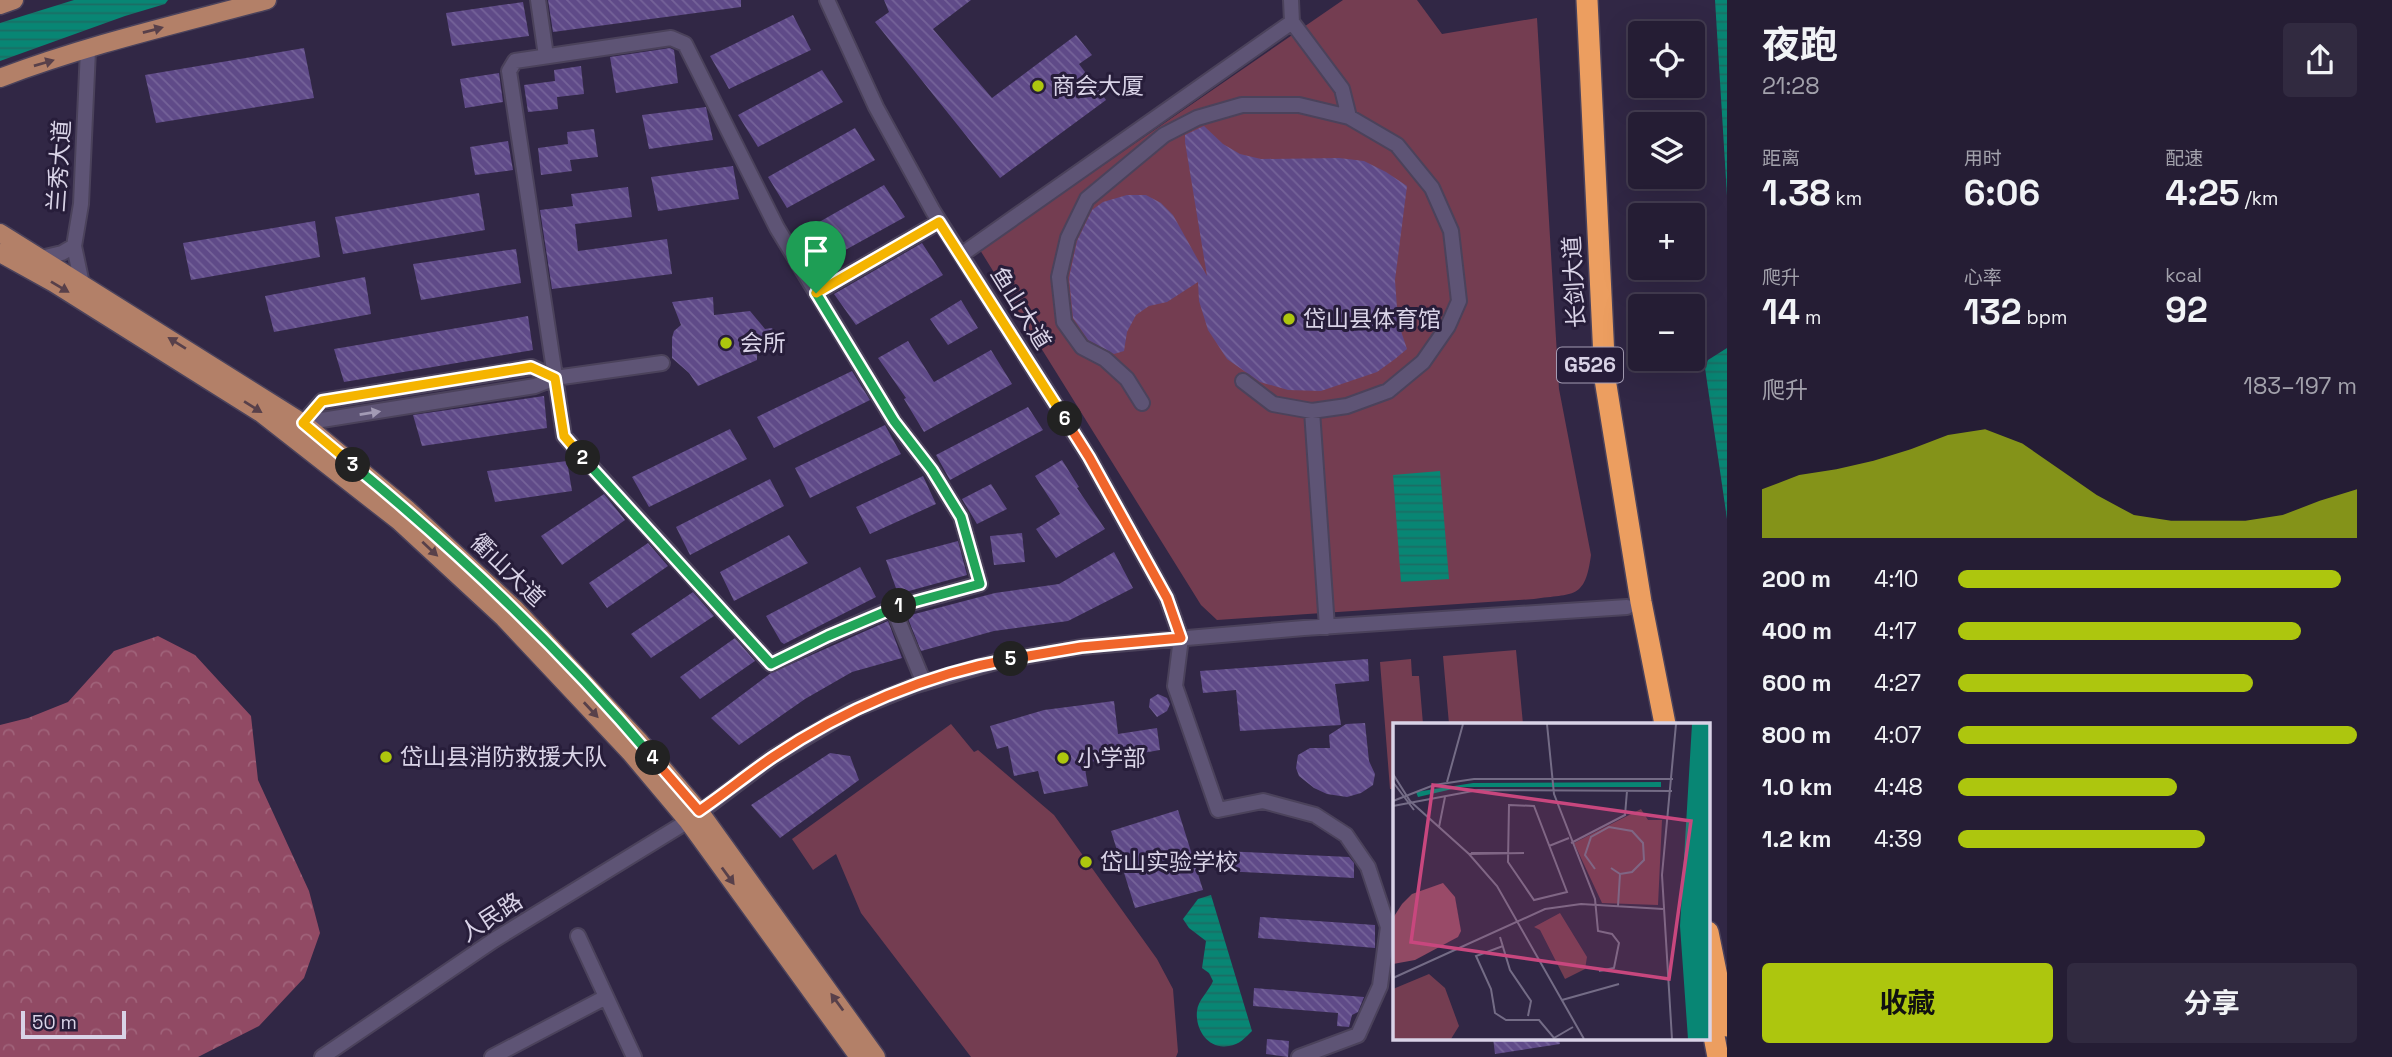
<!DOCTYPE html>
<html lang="zh">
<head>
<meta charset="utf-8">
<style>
	body { margin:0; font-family:"Space Grotesk","Noto Sans SC",sans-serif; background:#312a40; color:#f1f3f6; height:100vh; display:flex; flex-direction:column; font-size:26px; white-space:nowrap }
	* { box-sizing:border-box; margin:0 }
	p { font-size:23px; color:#a3a2ac }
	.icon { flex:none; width:38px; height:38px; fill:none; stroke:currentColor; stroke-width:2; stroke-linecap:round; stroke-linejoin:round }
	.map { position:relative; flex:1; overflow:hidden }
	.sheet { display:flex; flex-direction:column; background:#251d34; width:665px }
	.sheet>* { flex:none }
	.controls { position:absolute; left:1628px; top:21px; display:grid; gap:14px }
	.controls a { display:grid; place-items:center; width:77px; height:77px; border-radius:7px; background:#251d34; box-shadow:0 7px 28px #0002,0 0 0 2px #423b4f; font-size:35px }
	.scale { position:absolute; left:21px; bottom:18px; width:105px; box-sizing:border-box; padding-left:7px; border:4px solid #d9d3e7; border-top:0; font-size:19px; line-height:24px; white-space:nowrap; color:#d9d3e7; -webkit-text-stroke:5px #271d3a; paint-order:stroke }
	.pin { position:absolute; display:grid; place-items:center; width:60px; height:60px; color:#fff; margin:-72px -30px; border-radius:50% 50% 50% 0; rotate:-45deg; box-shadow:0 0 7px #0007 }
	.pin .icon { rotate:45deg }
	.km { position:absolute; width:35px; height:35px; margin:-18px; border-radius:50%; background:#222; color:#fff; font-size:19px; line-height:35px; text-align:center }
	.round { display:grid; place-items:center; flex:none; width:74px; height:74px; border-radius:7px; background:#312a40 }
	.headline { display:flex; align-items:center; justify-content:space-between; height:119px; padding:0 35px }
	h1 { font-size:38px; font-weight:700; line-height:52px }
	.stats { display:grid; grid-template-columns:repeat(3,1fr); gap:10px; height:119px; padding:7px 35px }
	.stats div { display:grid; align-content:center }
	.stats b { font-size:35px; font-weight:700 }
	.stats small { font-size:19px; font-weight:400 }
	.stats p { font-size:19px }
	.chart { height:196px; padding:14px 35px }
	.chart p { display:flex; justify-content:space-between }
	.chart svg { width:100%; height:126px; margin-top:7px; fill:#adc60e; opacity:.7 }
	.cta { display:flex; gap:14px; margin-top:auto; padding:14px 35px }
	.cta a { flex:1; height:80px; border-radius:7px; background:#adc60e; color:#111; font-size:28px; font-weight:700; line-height:80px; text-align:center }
	.cta a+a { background:#312a40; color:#f1f3f6 }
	ul { padding:0 35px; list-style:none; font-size:23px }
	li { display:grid; grid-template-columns:112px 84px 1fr; align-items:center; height:52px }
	li i { height:18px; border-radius:9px; background:#adc60e }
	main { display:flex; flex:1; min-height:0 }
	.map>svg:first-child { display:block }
	.forest { fill:url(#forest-crowns) }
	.green { fill:#743d51 }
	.water { fill:url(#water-rules) }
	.building { fill:url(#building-back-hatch) }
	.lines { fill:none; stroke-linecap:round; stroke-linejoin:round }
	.minor-casing { stroke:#4b425b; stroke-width:18 }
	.major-casing { stroke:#4b425b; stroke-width:21 }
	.highway-casing { stroke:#4b425b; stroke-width:24 }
	.minor { stroke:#5e5475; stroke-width:14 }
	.major { stroke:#b38068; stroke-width:18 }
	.highway { stroke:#ec9e60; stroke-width:21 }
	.oneway { fill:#58404a }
	.oneway2 { fill:#a29ab4 }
	.split-1-casing { stroke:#fff; stroke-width:14 }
	.split-2-casing { stroke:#fff; stroke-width:14 }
	.split-3-casing { stroke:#fff; stroke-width:14 }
	.split-4-casing { stroke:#fff; stroke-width:14 }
	.split-5-casing { stroke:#fff; stroke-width:14 }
	.split-6-casing { stroke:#fff; stroke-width:14 }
	.split-7-casing { stroke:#fff; stroke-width:14 }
	.split-1 { stroke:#22a559; stroke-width:9 }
	.split-2 { stroke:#22a559; stroke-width:9 }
	.split-3 { stroke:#f5b400; stroke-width:9 }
	.split-4 { stroke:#22a559; stroke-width:9 }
	.split-5 { stroke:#f0652b; stroke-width:9 }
	.split-6 { stroke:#f0652b; stroke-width:9 }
	.split-7 { stroke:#f5b400; stroke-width:9 }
	.poi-dot { fill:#adc60e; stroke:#271d3a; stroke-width:2.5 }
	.labels { text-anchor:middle; stroke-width:6; stroke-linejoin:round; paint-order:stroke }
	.shield { fill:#271d3a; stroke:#a49cb3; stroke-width:2 }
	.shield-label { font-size:21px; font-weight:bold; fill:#d9d3e7 }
	.poi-label { font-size:23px; fill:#d9d3e7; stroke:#271d3a; text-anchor:start }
	.street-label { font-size:23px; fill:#d9d3e7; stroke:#271d3a }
	.inset-road { fill:none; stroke:#746c86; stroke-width:2 }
	.view { fill:#c8477e; fill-opacity:0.15; stroke:#c8477e; stroke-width:3.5 }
	.inset-edge { fill:none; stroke:#d9d3e7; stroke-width:3.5 }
</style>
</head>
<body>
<main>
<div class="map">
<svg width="1727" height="1057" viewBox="0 0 1727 1057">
	<defs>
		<pattern id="forest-crowns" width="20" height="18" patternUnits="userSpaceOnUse" patternTransform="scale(1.75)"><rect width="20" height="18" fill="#914a64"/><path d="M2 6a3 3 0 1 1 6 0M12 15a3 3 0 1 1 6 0" fill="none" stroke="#a0637a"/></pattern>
		<pattern id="water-rules" width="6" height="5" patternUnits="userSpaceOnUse" patternTransform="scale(1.75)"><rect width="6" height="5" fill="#088674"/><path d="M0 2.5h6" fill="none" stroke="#1c6d64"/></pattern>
		<pattern id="building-back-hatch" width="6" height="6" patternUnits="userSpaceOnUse" patternTransform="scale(1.75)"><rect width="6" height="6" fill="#5f4a88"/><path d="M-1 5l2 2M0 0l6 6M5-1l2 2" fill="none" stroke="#756399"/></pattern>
	</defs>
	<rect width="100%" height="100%" fill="#312745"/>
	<path class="forest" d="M158,636L195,655L251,716L258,780L309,891L320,933L304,978L259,1026L198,1057H0V725L28,718L68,702L114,651Z"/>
	<path class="green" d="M1343,0H1417L1442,34L1537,18L1559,389L1591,555C1585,600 1574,593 1534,599L1217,620L1201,605L980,250Z
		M1516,650L1523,724H1449L1443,656Z
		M1411,659L1412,676H1419L1423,724H1394V789H1390L1380,662Z
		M951,724L974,752L978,750L1054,815L1157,959L1173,989L1178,1052L1176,1057H971L861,913L836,854L813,870L792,839Z"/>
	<path class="water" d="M74,0H168L165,4L125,16L0,61V23Z
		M1715,0H1727V196Z
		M1727,348V519L1705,368L1708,360Z
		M1440,471L1449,579L1401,582L1393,475Z
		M1211,895L1252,1031C1246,1037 1239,1045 1229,1046C1208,1050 1195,1029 1197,1011C1198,1000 1209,991 1213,981L1209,973L1202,968L1206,941L1189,928L1183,919L1198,899Z"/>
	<path class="building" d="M548,0H741V7L553,32Z
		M884,0H971L933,29L992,98L1076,35L1092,55L1079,64L1106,100L1000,178L875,22L889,12Z
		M523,2L529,36L452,46L446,13Z
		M793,15L811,50L729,89L710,56Z
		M304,48L314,98L156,123L145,75Z
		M670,48L674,50L678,83L616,93L610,57Z
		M581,66L584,94L557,97L558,109L528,112L524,85L555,81L554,70Z
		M822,70L843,102L758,147L738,115Z
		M499,73L503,102L465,108L460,79Z
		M706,107L713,140L649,149L642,115Z
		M1204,126L1223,144L1240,154L1261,159L1339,158L1364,161L1386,172L1407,186L1395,280L1398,322L1407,349L1395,359L1377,372L1321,391L1288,390L1260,382L1227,359L1208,330L1199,301L1198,282L1167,302L1149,306L1136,315L1127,332L1124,351L1114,354L1088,340L1073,318L1069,278L1077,241L1092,210L1103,202L1127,195H1146L1161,203L1173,215L1207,276L1185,142V135Z
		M855,128L875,160L787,208L768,177Z
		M594,129L598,157L570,160L572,171L541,175L538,148L568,144L567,132Z
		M508,141L513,170L475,175L470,147Z
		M733,166L739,199L658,211L651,177Z
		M884,185L905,217L820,264L800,233Z
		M628,187L632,217L575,224L578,251L667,239L672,274L552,289L540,210L573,206L571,194Z
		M479,193L485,230L343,254L335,217Z
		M315,221L320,257L191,280L183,243Z
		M922,243L943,275L856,325L834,294Z
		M516,249L521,283L421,300L413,264Z
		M365,277L371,314L274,332L265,296Z
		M713,297L714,315L750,311L765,329L772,328L783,348L757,352V360L698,386L689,373L672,358V338L674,331L681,325L672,302Z
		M961,300L978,328L948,345L930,319Z
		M528,316L533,350L344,382L334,349Z
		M908,341L934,382L991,350L1012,384L924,432L904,399L906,398L878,358Z
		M852,371L870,400L774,448L757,417Z
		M544,396L547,428L422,446L413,415Z
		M1028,407L1043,430L950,480L936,455Z
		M885,425L901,454L810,498L795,468Z
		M730,429L747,459L649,507L632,477Z
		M1062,460L1079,487L1077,488L1105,529L1056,558L1036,529L1060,514L1035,476Z
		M567,461L572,491L495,502L487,471Z
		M923,476L936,504L870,534L856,507Z
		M770,479L784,506L690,555L676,527Z
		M991,484L1007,509L977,524L962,499Z
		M604,494L625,520L562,565L541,536Z
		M1022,533L1025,562L994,565L990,536Z
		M789,535L808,563L734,601L720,572Z
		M958,541L967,575L898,594L886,560Z
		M648,543L668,566L607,608L589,583Z
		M1114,552L1133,588L1068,621L994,631L921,651L907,616L995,593L1059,584Z
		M860,567L876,597L784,644L781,642L766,616Z
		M693,592L714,616L651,658L631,634Z
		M888,621L902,658L852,672L805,699L739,745L711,718L771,673Z
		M735,638L755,661L700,699L680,677Z
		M1368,659L1369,681L1335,684L1341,725L1240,731L1236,690L1203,693L1200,671Z
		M1158,694L1167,698L1170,704L1167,711L1157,717L1149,707L1150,699Z
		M1114,701L1118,734L1157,728L1160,750L1084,763L1088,786L1044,794L1038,771L1014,776L1008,746L997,749L990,726L1044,710Z
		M1365,723L1369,761L1375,774L1373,785L1361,793L1347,797L1327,794L1314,788L1299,776L1296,768L1298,755L1310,748H1330L1329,735L1346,724Z
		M830,753L850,756L859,780L780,838L751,805Z
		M1178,810L1203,890L1135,908L1111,831Z
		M1222,851L1349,857L1354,863V878L1223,871Z
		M1260,917L1375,925V948L1258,938Z
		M1254,988L1364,997L1358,1012L1352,1015L1349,1027L1337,1026L1338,1013L1253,1006Z
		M1493,1038H1559L1560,1044L1495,1054Z
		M1267,1039L1289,1041L1288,1057L1266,1054Z"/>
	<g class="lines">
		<g class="minor-casing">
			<path id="minor" d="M538,0L546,56
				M827,0L876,107L933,211L1089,457L1167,598L1181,638L1175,686L1218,810L1263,801L1315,815L1346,835L1368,867L1388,927L1380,986L1358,1035L1299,1057
				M1292,22L1342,89L1349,117
				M671,38L685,44L777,228L894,421L932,470L961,517L980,584L893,608L828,636L771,664L564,436L509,71L515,61Z
				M961,255L1292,22L1291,0
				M41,258L62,253L74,246
				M82,284L74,246L81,204L88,50
				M816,293L939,222
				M1142,403L1127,379L1105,359L1082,347L1064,322L1059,277L1068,238L1087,199L1164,135L1197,118L1242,105H1299L1349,117L1397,145L1432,188L1451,231L1459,301L1448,326L1423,362L1388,391L1347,406L1312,411L1273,404L1243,381
				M1312,411L1327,627
				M303,423L535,386L555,378L662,363
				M303,423L322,401L532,367L555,378
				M893,608L924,683
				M578,936L634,1057
				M322,1057L494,940L688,821L773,757L851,711L916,685L996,662L1081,647L1304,628L1627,607
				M492,1057L606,997"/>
		</g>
		<g class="major-casing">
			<path id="major" d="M0,5L14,0
				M0,78C86,45 178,24 267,0
				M0,233L303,423L408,510L514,608L640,742L699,811L876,1057
				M0,253L54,283L261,413L399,521L504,618L630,752L688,821L859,1057"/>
		</g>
		<g class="highway-casing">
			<path id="highway" d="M1587,0L1605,379L1641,602L1665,724
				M1708,932L1727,1026
				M1708,1005L1718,1057"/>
		</g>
		<use href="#minor" class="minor"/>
		<use href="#major" class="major"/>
		<use href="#highway" class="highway"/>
	</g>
	<defs><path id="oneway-solid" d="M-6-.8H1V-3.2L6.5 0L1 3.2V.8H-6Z" transform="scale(1.75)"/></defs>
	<g class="oneway">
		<use href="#oneway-solid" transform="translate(153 30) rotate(-15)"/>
		<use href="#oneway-solid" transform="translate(44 63) rotate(-16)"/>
		<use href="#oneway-solid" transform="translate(60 287) rotate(31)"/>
		<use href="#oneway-solid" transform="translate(177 343) rotate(-148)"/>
		<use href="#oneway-solid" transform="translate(253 407) rotate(32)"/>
		<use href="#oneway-solid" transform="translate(430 549) rotate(43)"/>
		<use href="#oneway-solid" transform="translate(591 710) rotate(47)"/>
		<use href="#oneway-solid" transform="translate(728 876) rotate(54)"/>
		<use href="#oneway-solid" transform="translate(837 1002) rotate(-126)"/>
	</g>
	<use class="oneway2" href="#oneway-solid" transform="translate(370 413) rotate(-9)"/>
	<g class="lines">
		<g class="split-1-casing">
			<path id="split-1" d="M816,293L894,421L932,470L961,517L980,584L899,606"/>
		</g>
		<g class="split-2-casing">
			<path id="split-2" d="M583,458L771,664L828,636L899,606"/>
		</g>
		<g class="split-3-casing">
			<path id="split-3" d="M353,465L303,423L322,401L531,367L555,378L564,436L583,458"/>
		</g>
		<g class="split-4-casing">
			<path id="split-4" d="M353,465C461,554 562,651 653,758"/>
		</g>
		<g class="split-5-casing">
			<path id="split-5" d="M653,758L699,811C724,794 748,774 773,757C844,709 927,674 1011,659"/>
		</g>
		<g class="split-6-casing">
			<path id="split-6" d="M1011,659L1081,647L1181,638L1167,598L1089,457L1065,419"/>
		</g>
		<g class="split-7-casing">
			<path id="split-7" d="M816,293L939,222L1065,419"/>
		</g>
		<use href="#split-1" class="split-1"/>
		<use href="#split-2" class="split-2"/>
		<use href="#split-3" class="split-3"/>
		<use href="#split-4" class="split-4"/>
		<use href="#split-5" class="split-5"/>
		<use href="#split-6" class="split-6"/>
		<use href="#split-7" class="split-7"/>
	</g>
	<g class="poi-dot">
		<circle cx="1038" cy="86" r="7"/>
		<circle cx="1289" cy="319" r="7"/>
		<circle cx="726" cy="343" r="7"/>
		<circle cx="386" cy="757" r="7"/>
		<circle cx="1063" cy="758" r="7"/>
		<circle cx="1086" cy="862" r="7"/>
	</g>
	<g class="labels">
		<rect class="shield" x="1557" y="347.5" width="66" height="35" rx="5"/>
		<g class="shield-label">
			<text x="1590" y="372">G526</text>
		</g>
		<g class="poi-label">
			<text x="1052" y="94">商会大厦</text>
			<text x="1303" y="327">岱山县体育馆</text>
			<text x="740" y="351">会所</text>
			<text x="400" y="765">岱山县消防救援大队</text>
			<text x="1077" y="766">小学部</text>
			<text x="1100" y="870">岱山实验学校</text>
		</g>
		<g class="street-label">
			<text transform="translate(59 166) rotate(-86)" y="8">兰秀大道</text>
			<text transform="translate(1574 282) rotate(-93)" y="8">长剑大道</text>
			<text transform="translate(1021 308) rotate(58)" y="8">鱼山大道</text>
			<text transform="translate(508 570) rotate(44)" y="8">衢山大道</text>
			<text transform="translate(491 917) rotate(-33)" y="8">人民路</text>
		</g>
	</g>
	<g transform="translate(1393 723)">
		<rect width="317" height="317" fill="#312745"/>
		<path d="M50,160L62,174L68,208L65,214L22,237L0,241V195L9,181L19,171Z" fill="#914a64"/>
		<path d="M248,86L255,97H269L265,182L209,180L181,120ZM167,190L194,234L192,246L172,256L147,207L141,204ZM36,251L52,265L66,303L58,316H0V266Z" fill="#743d51"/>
		<path d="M299,1H317V316H295L287,203ZM268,59V64H68L25,74L23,69L80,60Z" fill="#088674"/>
		<path class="inset-road" d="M154,1L161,71L202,176L205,208L219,211L226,220L221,245L206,248M0,51L17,78L76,131L104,163L191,316M0,59L21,87M54,59L70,1M0,78L41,62L81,56H280M116,82L141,83L174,169L141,177L115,139ZM0,83L85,67L279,68M46,104L52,74M178,120L232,92L234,68M156,123L176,115M78,130H115M76,131L131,130M202,146L192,132L198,114L216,104L239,108L250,120L251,137L239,149L227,151L218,145M225,183L227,151M107,214L117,247L138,278L135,293M110,223L83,233L98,266L102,290L113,297H146L161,315L180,304M0,255L152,186L188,181L270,186M169,277L226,261M279,316L269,152L283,1"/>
		<path class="view" d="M40,62L298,98L276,256L18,219Z"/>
		<rect width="317" height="317" class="inset-edge"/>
	</g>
</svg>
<div class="controls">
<a><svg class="icon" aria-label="locate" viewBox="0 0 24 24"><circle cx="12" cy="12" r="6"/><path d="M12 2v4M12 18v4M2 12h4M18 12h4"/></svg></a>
<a><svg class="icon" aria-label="layers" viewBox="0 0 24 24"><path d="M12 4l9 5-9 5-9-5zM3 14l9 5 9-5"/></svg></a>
<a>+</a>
<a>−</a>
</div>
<div class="scale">50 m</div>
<div class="pin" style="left:816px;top:293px;background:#1e9e55"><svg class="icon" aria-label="arrive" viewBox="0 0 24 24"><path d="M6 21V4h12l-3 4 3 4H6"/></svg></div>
<b class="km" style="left:899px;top:606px">1</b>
<b class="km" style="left:583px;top:458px">2</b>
<b class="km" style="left:353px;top:465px">3</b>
<b class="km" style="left:653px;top:758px">4</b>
<b class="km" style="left:1011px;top:659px">5</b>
<b class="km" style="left:1065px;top:419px">6</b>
</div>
<section class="sheet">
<div class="headline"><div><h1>夜跑</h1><p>21:28</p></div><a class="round"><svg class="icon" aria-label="share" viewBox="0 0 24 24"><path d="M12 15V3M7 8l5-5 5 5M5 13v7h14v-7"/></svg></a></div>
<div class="stats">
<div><p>距离</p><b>1.38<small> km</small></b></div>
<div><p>用时</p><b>6:06</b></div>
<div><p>配速</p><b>4:25<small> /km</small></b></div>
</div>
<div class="stats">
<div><p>爬升</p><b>14<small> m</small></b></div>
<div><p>心率</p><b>132<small> bpm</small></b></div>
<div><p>kcal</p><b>92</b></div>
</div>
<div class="chart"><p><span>爬升</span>183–197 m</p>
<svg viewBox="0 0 160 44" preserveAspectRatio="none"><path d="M0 44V27L10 22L20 20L30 17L40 13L50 8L60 6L70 11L80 20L90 29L100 36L110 38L120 38L130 38L140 36L150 31L160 27V44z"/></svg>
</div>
<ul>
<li><b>200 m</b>4:10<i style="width:96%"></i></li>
<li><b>400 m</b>4:17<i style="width:86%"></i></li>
<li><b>600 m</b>4:27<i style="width:74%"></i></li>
<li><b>800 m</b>4:07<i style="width:100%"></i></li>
<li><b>1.0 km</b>4:48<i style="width:55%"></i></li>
<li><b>1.2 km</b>4:39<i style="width:62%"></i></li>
</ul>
<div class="cta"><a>收藏</a><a>分享</a></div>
</section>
</main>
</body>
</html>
